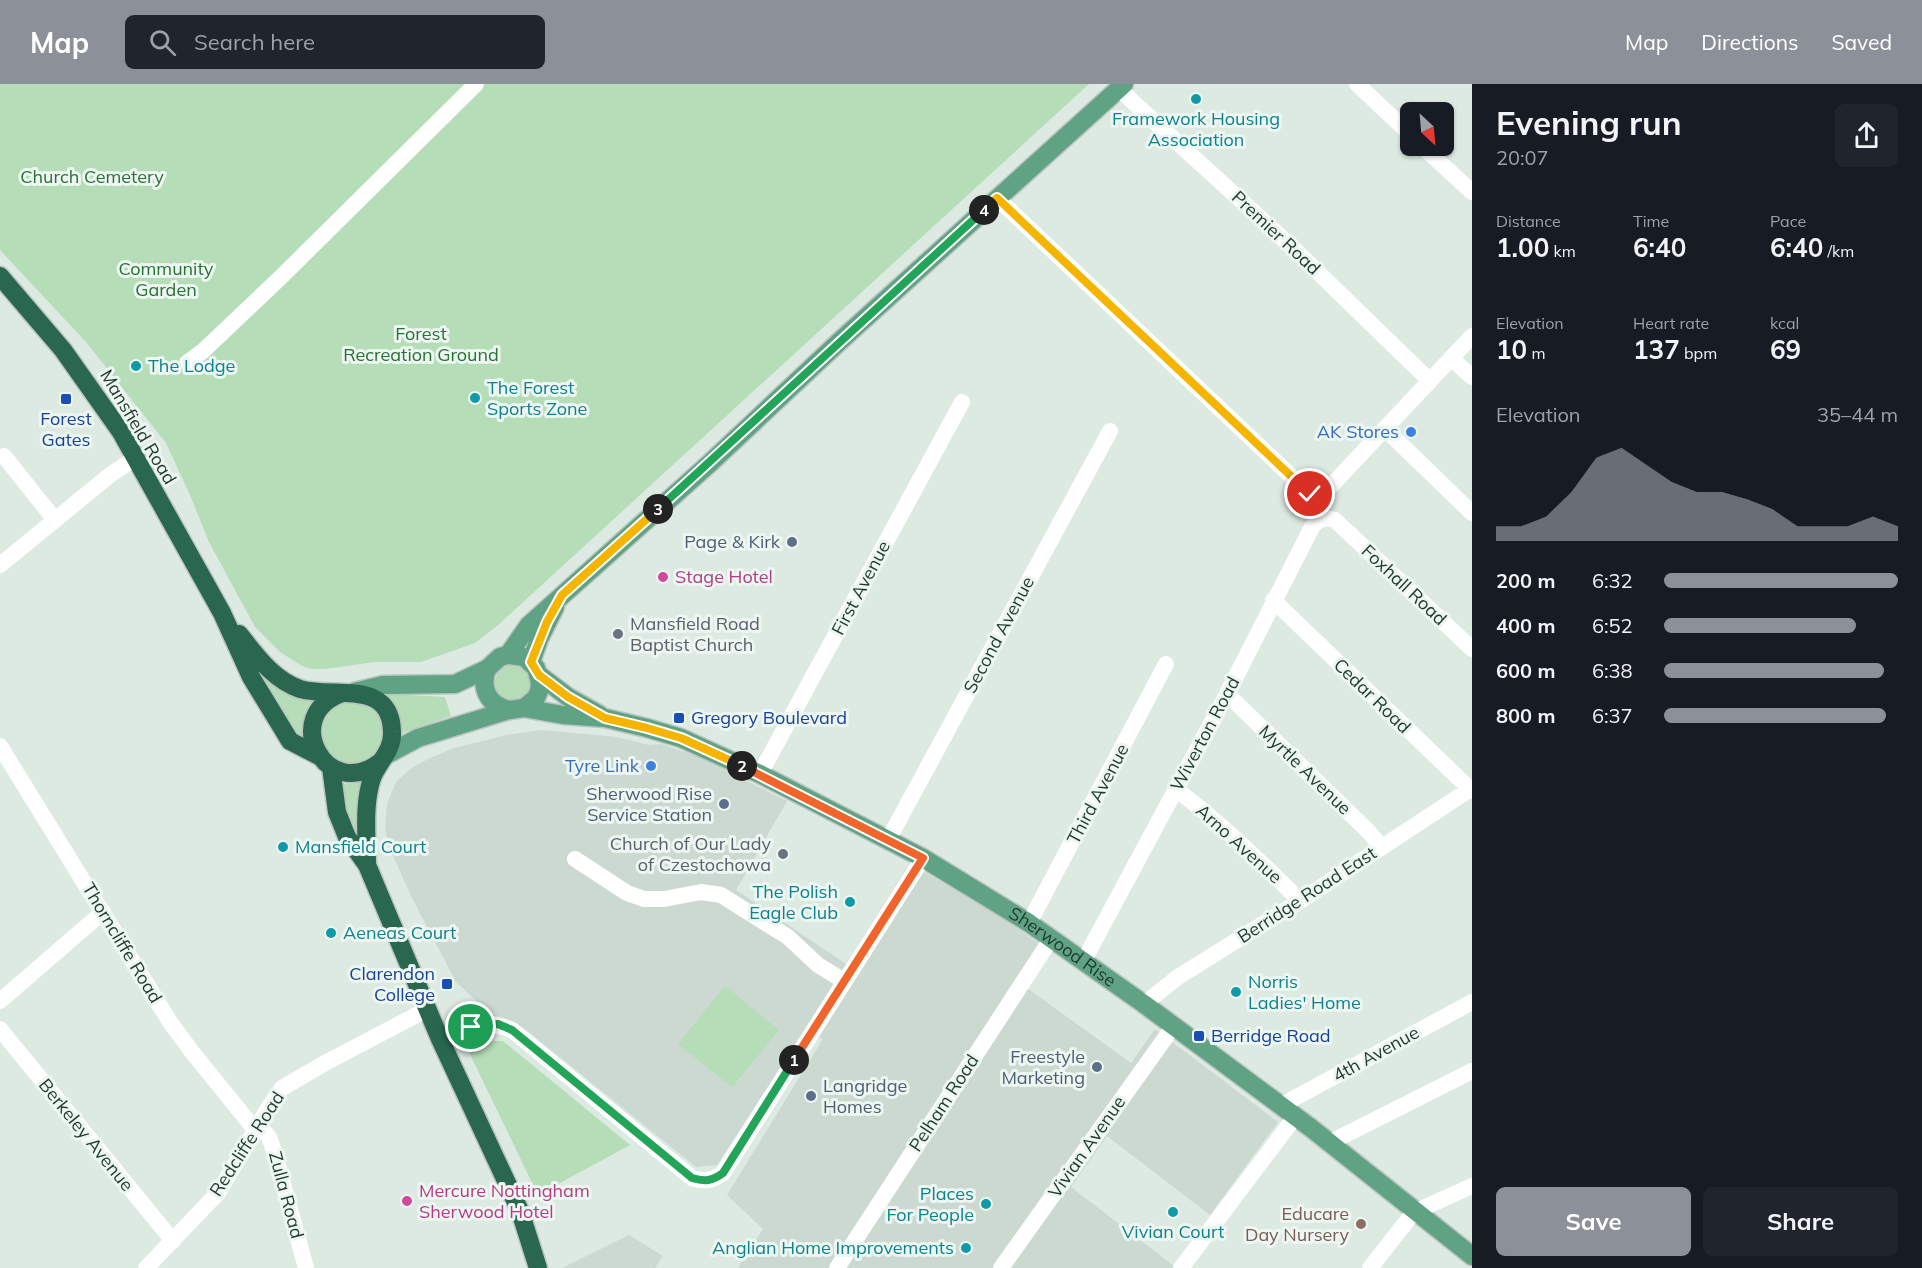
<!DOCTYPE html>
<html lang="en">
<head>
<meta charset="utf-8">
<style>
	body { margin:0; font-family:Mulish,sans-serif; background:#20242c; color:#f1f3f6; height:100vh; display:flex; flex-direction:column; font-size:22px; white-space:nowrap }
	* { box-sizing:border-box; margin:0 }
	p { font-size:20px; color:#9ea1a6 }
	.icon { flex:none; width:33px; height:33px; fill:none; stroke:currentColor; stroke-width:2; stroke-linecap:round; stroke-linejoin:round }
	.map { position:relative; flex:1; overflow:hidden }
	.drawer { display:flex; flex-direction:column; background:#171b24; width:450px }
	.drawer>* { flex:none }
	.needle { width:39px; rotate:154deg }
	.fabs { position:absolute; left:1400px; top:18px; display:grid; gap:12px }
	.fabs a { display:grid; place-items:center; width:54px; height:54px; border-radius:9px; background:#171b24; box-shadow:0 2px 4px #0004; font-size:30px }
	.pin { position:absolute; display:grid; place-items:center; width:51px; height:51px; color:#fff; margin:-26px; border:3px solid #fff; border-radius:50%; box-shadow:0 2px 6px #0007 }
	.km { position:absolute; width:30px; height:30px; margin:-15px; border-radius:50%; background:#222; color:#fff; font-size:16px; line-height:30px; text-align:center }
	.round { display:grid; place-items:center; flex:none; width:63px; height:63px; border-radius:9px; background:#20242c }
	.overview { display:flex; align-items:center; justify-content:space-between; height:102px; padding:0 24px }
	h1 { font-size:33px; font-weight:700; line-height:45px }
	.figures { display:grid; grid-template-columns:repeat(3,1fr); gap:9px; height:102px; padding:6px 24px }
	.figures div { display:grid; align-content:center }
	.figures b { font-size:26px; font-weight:700 }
	.figures small { font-size:16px; font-weight:400 }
	.figures p { font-size:16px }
	.chart { height:168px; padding:12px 24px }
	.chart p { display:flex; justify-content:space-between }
	.chart svg { width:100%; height:108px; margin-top:6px; fill:#8c9099; opacity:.7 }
	.action { display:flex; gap:12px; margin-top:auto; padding:12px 24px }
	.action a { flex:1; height:69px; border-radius:9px; background:#8c9099; color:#fff; font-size:24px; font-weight:700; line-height:69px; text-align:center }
	.action a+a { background:#20242c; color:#f1f3f6 }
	ul { padding:0 24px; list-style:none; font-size:20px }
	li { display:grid; grid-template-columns:96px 72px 1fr; align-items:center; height:45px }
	li i { height:15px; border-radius:8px; background:#8c9099 }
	header { display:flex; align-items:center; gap:36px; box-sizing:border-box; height:84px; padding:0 30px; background:#8c9099; color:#fff }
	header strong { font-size:28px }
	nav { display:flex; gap:33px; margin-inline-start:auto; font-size:21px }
	.search { width:420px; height:54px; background:#20242c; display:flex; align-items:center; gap:15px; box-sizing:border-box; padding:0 21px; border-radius:9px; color:#9ea1a6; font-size:22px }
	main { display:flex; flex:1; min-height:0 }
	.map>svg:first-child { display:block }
	.built { fill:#cbd9d0 }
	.green { fill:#b4ddb8 }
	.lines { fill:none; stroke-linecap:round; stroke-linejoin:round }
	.major-casing { stroke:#bcc4c0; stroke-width:21 }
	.highway-casing { stroke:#bcc4c0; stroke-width:21 }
	.minor { stroke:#fff; stroke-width:16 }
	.major { stroke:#5fa284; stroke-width:18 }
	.highway { stroke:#29674f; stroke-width:18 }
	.split-1-casing { stroke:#fff; stroke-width:12 }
	.split-2-casing { stroke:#fff; stroke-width:12 }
	.split-3-casing { stroke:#fff; stroke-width:12 }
	.split-4-casing { stroke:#fff; stroke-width:12 }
	.split-5-casing { stroke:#fff; stroke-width:12 }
	.split-1 { stroke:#22a559; stroke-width:8 }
	.split-2 { stroke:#f0652b; stroke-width:8 }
	.split-3 { stroke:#f5b400; stroke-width:8 }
	.split-4 { stroke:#22a559; stroke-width:8 }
	.split-5 { stroke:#f5b400; stroke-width:8 }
	.culture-dot { fill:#0f9aa8; stroke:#edf6f0; stroke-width:2 }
	.transit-dot { fill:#1a4fb4; stroke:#edf6f0; stroke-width:2 }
	.shop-dot { fill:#3f7fe0; stroke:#edf6f0; stroke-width:2 }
	.service-dot { fill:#5c6f8a; stroke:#edf6f0; stroke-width:2 }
	.hotel-dot { fill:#d1479c; stroke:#edf6f0; stroke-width:2 }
	.worship-dot { fill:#6b7280; stroke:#edf6f0; stroke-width:2 }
	.education-dot { fill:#8d6e63; stroke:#edf6f0; stroke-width:2 }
	.labels { text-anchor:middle; stroke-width:6; stroke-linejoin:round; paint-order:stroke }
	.culture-label { font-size:18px; fill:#0d838f; stroke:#edf6f0; text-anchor:start }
	.park-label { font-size:18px; fill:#277236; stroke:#edf6f0 }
	.street-label { font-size:18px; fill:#1e392d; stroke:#edf6f0 }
	.transit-label { font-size:18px; fill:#164399; stroke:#edf6f0; text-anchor:start }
	.shop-label { font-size:18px; fill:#366cbe; stroke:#edf6f0; text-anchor:end }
	.service-label { font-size:18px; fill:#4e5e75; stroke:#edf6f0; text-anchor:end }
	.hotel-label { font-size:18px; fill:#b23c85; stroke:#edf6f0; text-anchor:start }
	.worship-label { font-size:18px; fill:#5b616d; stroke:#edf6f0; text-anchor:start }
	.education-label { font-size:18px; fill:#785e54; stroke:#edf6f0; text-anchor:end }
</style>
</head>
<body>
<header>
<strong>Map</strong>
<div class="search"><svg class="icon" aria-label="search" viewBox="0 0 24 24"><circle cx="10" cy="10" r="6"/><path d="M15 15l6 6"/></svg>Search here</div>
<nav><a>Map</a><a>Directions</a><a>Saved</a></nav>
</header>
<main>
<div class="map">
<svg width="1472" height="1184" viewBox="0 0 1472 1184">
	<rect width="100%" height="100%" fill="#ddeae2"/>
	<path class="built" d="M541,646L617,653L649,661L661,660L699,673L787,717L736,806L846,880L909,780L992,826L1050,868L1027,904L1131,979L1155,945L1278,1038L1210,1131L1107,1052L1071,1103L1174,1182L1172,1184H738L763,1145L727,1111L823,955L803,948L717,1081L696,1083L525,945L507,935L492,931L456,898L411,812L390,765L385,744L387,720L396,698L410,685L428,675L454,664L506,651Z
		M629,1151L663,1172L655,1184H562Z"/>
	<path class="green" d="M0,0H1089L497,542L475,559L421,578H375L325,585H311L302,582L280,568L255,543L209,458L190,411L166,359L86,258L0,166Z
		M495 599a18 18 0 1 1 36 0a18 18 0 1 1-36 0Z
		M258,593H265L318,616L308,656L299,653Z
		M390,610L445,613L451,632L402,649C398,633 396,627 387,612Z
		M322 649a31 31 0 1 1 62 0a31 31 0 1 1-62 0Z
		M359,699L361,700L358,710V762L347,730L342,700Z
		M725,902L779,946L732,1003L678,960Z
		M475,957H503L630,1061L538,1111L466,962Z"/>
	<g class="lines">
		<g class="major-casing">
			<g id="major">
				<path d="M508,571L529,541L547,525L710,379L840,257L1124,0"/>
				<path d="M531,578L539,555L555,523"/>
				<path d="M487,585C480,604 488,621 509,626"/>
				<path d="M539,591L568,613L600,631"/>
				<path d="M354,608L383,601L455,600L487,585L500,573L508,571L524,573L536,584L540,599L539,607L536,614L524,624L509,626L418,654L386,671"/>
				<path id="s1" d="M524,624L563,631L605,634L647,644L681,654L760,690L923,774L1029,839L1144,920L1311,1044L1472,1172"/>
			</g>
		</g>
		<g class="highway-casing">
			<path id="highway" d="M0,192L63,266L121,348L222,529L251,593L290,657L319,672
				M239,550C256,571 273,596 300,605C333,615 391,594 392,648C393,667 378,678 372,694C363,721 367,753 367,781
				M343,609C279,630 326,720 380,678
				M331,683L337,728L347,753L367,781L440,955L520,1127L538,1184"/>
		</g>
		<path class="minor" d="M1357,0L1410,50
			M1119,5L1295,166L1430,297
			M1422,62L1472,108
			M997,114L1310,410H1317L1329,404L1472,252
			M1451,274L1472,293
			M187,279L203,267L281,193L476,0
			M1385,345L1472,429
			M4,372L55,436
			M0,481L110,391L135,374
			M1273,516L1472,707
			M1227,610L1367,746L1382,763
			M0,662L170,938L192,968L256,1047
			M760,690L962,318
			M1176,705C1220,739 1261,777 1300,817
			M888,756L1110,347
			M575,775L627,809L644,815H664L701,808L721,811L788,853L818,881L844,897
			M1029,839L1166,580
			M1083,878L1227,610L1312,443C1318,435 1325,433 1335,436L1472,565
			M0,917L103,828
			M1144,920L1178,893L1300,817L1472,704
			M0,945L173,1157
			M440,955C467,944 483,934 512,946L692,1094C705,1098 712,1097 723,1089L923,774
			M1280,1022L1472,918
			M259,1041L269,1053L274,1067L306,1184
			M1329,1059L1472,987
			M146,1184L218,1109L270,1021L282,1004L325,979L428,925
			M837,1184L1051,855
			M1001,1184L1173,943
			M1181,1184L1295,1033
			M1370,1184L1414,1128L1472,1102"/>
		<use href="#major" class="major"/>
		<use href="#highway" class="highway"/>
	</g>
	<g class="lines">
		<g class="split-1-casing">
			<path id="split-1" d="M471,943L498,940L512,946L692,1094C705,1098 712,1097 723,1089L794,976"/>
		</g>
		<g class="split-2-casing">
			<path id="split-2" d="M742,682L923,774L794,976"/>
		</g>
		<g class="split-3-casing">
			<path id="split-3" d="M658,425L562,511L547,538L531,578L539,591L568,613L605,634L647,644L681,654L742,682"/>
		</g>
		<g class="split-4-casing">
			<path id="split-4" d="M658,425L984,126"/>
		</g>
		<g class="split-5-casing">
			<path id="split-5" d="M984,126L997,114L1310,410"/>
		</g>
		<use href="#split-1" class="split-1"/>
		<use href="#split-2" class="split-2"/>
		<use href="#split-3" class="split-3"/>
		<use href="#split-4" class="split-4"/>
		<use href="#split-5" class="split-5"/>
	</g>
	<g class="culture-dot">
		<circle cx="1196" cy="15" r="6"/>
		<circle cx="136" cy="282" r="6"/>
		<circle cx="475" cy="314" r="6"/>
		<circle cx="283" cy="763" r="6"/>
		<circle cx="850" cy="818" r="6"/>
		<circle cx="331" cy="849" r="6"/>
		<circle cx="1236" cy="908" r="6"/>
		<circle cx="986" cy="1120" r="6"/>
		<circle cx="1173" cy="1128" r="6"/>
		<circle cx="966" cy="1164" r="6"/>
	</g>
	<g class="transit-dot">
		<rect x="60" y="309" width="12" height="12" rx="3"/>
		<rect x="673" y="628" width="12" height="12" rx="3"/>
		<rect x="441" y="894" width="12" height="12" rx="3"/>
		<rect x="1193" y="946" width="12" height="12" rx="3"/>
	</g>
	<g class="shop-dot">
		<circle cx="1411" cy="348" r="6"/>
		<circle cx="651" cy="682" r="6"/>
	</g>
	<g class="service-dot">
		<circle cx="792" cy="458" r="6"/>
		<circle cx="724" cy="720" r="6"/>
		<circle cx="1097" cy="983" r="6"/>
		<circle cx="811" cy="1012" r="6"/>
	</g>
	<g class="hotel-dot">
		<circle cx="663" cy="493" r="6"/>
		<circle cx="407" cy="1117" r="6"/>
	</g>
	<g class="worship-dot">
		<circle cx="618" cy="550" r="6"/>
		<circle cx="783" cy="770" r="6"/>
	</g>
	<circle class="education-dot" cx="1361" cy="1140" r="6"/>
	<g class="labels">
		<g class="culture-label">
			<text x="1196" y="41" text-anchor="middle">Framework Housing<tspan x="1196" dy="21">Association</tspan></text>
			<text x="148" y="288">The Lodge</text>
			<text x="487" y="310">The Forest<tspan x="487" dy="21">Sports Zone</tspan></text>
			<text x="295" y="769">Mansfield Court</text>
			<text x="838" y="814" text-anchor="end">The Polish<tspan x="838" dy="21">Eagle Club</tspan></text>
			<text x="343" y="855">Aeneas Court</text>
			<text x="1248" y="904">Norris<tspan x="1248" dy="21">Ladies' Home</tspan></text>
			<text x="974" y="1116" text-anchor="end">Places<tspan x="974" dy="21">For People</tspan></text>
			<text x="1173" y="1154" text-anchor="middle">Vivian Court</text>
			<text x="954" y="1170" text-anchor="end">Anglian Home Improvements</text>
		</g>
		<g class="park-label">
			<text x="92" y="99">Church Cemetery</text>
			<text x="166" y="191">Community<tspan x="166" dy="21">Garden</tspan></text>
			<text x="421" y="256">Forest<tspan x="421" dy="21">Recreation Ground</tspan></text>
		</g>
		<g class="street-label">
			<text transform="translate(1276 149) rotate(43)" y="6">Premier Road</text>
			<text transform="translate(138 343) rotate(59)" y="6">Mansfield Road</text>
			<text transform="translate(1404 501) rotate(43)" y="6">Foxhall Road</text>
			<text transform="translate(861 504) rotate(-62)" y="6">First Avenue</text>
			<text transform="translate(999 551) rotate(-62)" y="6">Second Avenue</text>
			<text transform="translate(1372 612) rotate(44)" y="6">Cedar Road</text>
			<text transform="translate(1205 650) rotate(-62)" y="6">Wiverton Road</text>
			<text transform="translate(1305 686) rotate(44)" y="6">Myrtle Avenue</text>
			<text transform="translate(1098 710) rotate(-62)" y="6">Third Avenue</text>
			<text transform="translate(1239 760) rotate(42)" y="6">Arno Avenue</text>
			<text transform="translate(1307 811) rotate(-33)" y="6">Berridge Road East</text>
			<text transform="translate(122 859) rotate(59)" y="6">Thorncliffe Road</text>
			<text dy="6" stroke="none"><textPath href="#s1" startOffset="596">Sherwood Rise</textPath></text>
			<text transform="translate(1376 970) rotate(-29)" y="6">4th Avenue</text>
			<text transform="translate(944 1019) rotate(-57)" y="6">Pelham Road</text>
			<text transform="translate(86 1051) rotate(51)" y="6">Berkeley Avenue</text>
			<text transform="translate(247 1060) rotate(-57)" y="6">Redcliffe Road</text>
			<text transform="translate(1087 1063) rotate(-55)" y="6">Vivian Avenue</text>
			<text transform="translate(286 1111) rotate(75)" y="6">Zulla Road</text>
		</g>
		<g class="transit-label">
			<text x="66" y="341" text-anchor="middle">Forest<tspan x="66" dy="21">Gates</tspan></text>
			<text x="691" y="640">Gregory Boulevard</text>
			<text x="435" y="896" text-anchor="end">Clarendon<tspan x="435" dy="21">College</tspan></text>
			<text x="1211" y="958">Berridge Road</text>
		</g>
		<g class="shop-label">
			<text x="1399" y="354">AK Stores</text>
			<text x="639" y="688">Tyre Link</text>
		</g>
		<g class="service-label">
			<text x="780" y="464">Page &amp; Kirk</text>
			<text x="712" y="716">Sherwood Rise<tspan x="712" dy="21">Service Station</tspan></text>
			<text x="1085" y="979">Freestyle<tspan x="1085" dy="21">Marketing</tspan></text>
			<text x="823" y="1008" text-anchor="start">Langridge<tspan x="823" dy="21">Homes</tspan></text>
		</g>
		<g class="hotel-label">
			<text x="675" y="499">Stage Hotel</text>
			<text x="419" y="1113">Mercure Nottingham<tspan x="419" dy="21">Sherwood Hotel</tspan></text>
		</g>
		<g class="worship-label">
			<text x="630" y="546">Mansfield Road<tspan x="630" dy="21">Baptist Church</tspan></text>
			<text x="771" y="766" text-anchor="end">Church of Our Lady<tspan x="771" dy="21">of Czestochowa</tspan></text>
		</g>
		<g class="education-label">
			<text x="1349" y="1136">Educare<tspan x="1349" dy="21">Day Nursery</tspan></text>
		</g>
	</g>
</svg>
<div class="fabs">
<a><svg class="needle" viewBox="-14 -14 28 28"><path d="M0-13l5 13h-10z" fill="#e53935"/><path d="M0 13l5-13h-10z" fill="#9ea1a6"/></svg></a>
</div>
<div class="pin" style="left:471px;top:943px;background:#1e9e55"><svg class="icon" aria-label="arrive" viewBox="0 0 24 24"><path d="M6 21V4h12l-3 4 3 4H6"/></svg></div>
<div class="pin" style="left:1310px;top:410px;background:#d93025"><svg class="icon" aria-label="check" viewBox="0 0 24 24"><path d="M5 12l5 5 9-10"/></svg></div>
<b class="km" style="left:794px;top:976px">1</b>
<b class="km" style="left:742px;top:682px">2</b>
<b class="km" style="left:658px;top:425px">3</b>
<b class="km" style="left:984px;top:126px">4</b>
</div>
<section class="drawer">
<div class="overview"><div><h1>Evening run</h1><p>20:07</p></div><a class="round"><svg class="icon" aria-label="share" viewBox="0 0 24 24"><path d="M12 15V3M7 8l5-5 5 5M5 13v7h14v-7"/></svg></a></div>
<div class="figures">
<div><p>Distance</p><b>1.00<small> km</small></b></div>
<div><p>Time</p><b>6:40</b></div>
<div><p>Pace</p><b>6:40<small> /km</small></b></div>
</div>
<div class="figures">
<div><p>Elevation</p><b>10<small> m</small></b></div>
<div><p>Heart rate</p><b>137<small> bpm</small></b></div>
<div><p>kcal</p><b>69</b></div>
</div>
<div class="chart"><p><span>Elevation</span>35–44 m</p>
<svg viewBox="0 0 160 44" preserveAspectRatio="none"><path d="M0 44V38L10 38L20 34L30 24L40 10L50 6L60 13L70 20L80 24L90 24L100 27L110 31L120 38L130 38L140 38L150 34L160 38V44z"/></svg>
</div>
<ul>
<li><b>200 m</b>6:32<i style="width:100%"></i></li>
<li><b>400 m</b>6:52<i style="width:82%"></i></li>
<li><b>600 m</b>6:38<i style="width:94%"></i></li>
<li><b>800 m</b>6:37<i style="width:95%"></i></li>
</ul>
<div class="action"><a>Save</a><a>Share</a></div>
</section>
</main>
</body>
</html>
